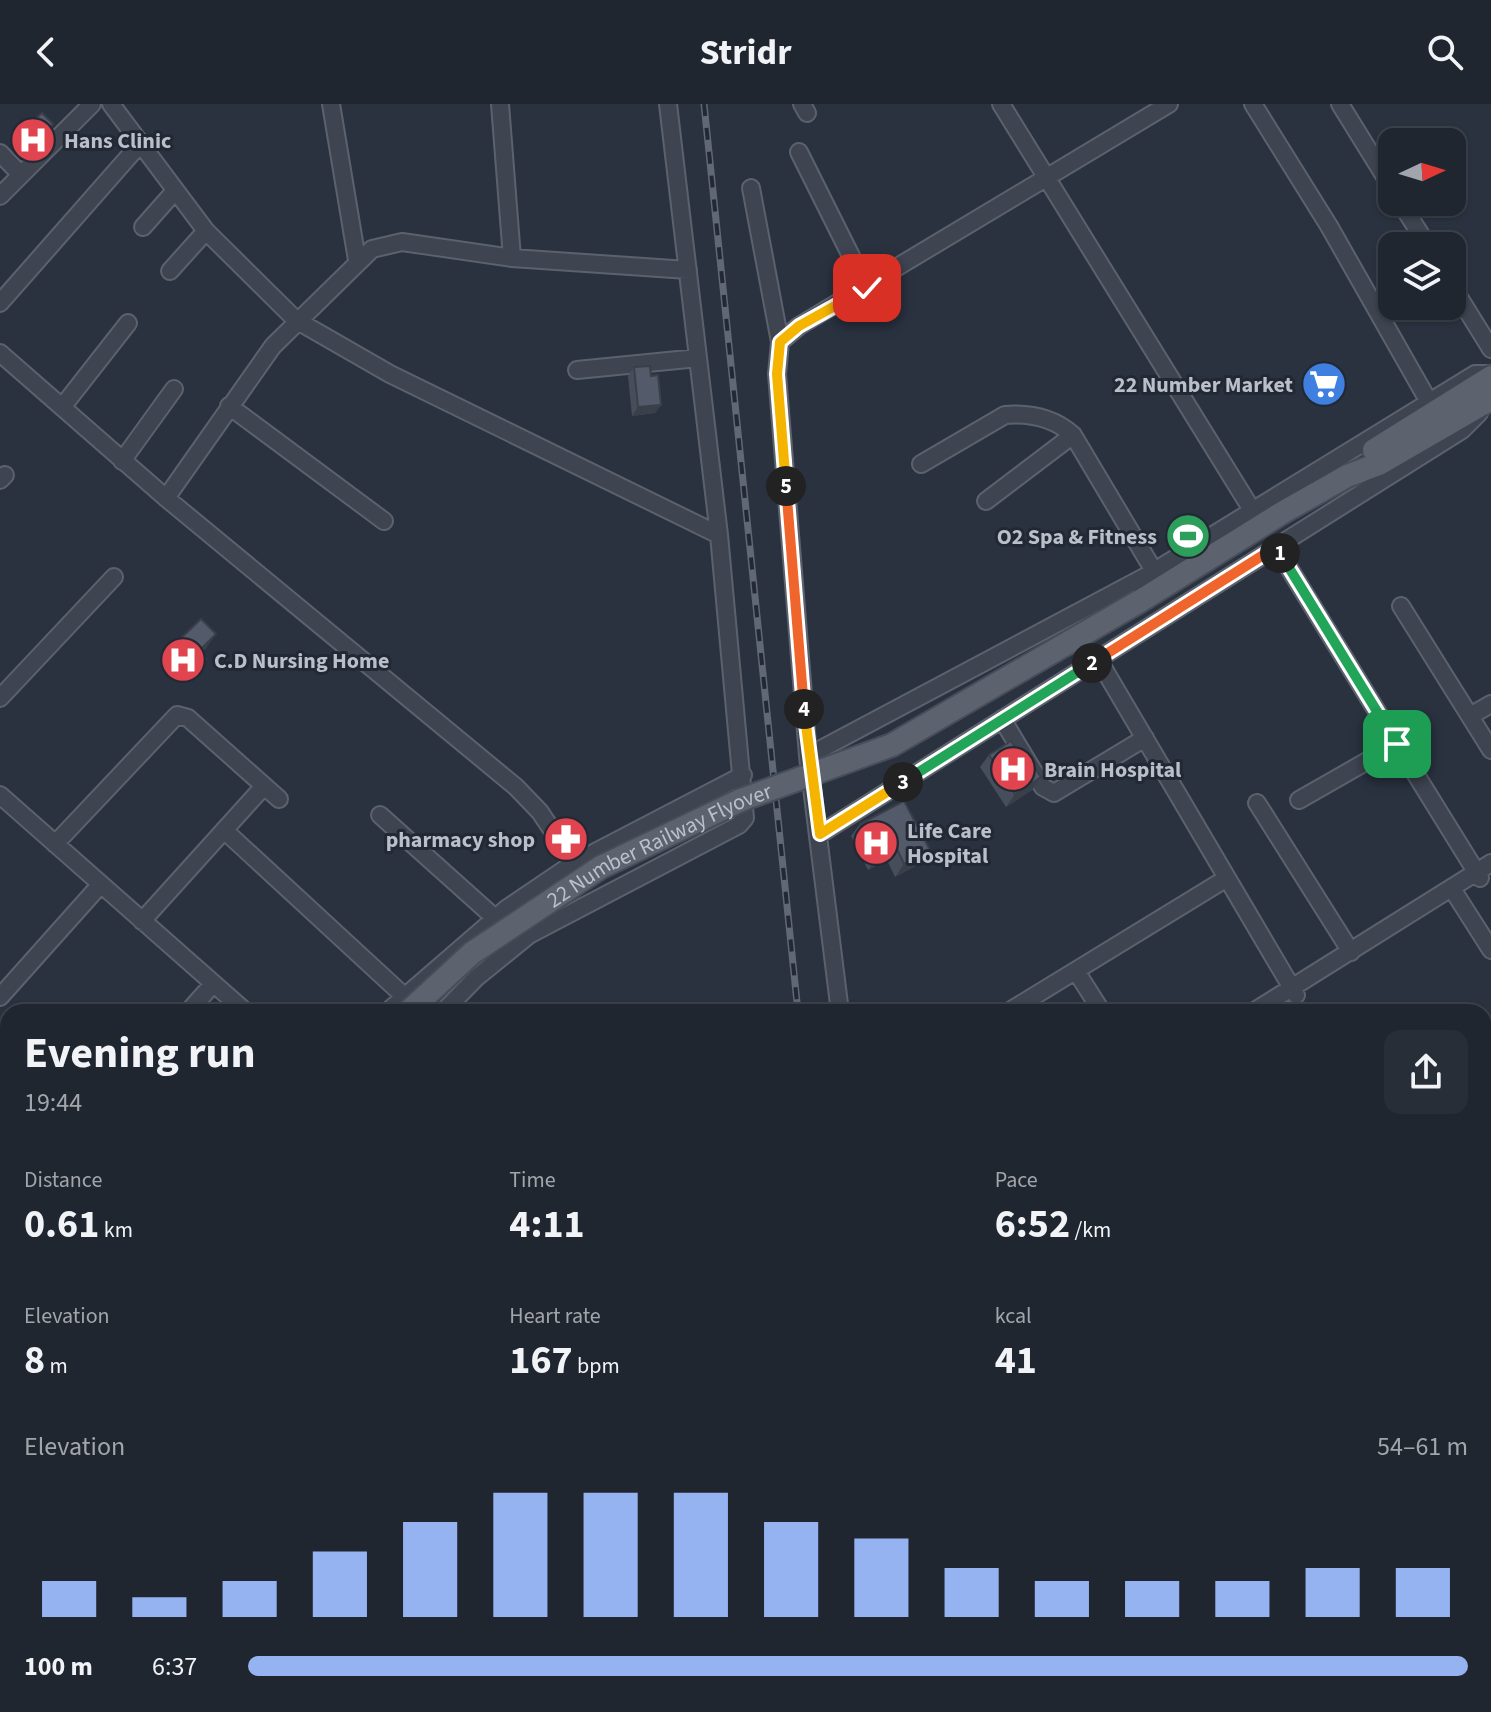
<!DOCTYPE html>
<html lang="en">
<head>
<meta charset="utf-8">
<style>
	body { margin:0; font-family:"Source Sans 3",sans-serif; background:#282e38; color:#f1f3f6; height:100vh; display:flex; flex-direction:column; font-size:30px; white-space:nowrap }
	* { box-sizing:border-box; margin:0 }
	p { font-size:26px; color:#a2a5ab }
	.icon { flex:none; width:44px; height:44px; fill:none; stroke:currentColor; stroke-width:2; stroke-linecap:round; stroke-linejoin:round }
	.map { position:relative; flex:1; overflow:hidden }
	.sheet { position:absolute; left:0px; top:900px; width:1492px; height:708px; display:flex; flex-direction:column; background:#202630; border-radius:24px 24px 0 0; box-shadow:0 2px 6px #0004,0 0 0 2px #3d434c }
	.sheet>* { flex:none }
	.needle { width:52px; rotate:86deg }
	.controls { position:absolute; left:1378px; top:24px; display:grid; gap:16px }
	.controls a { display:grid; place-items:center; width:88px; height:88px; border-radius:16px; background:#202630; box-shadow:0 2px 6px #0004,0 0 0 2px #3d434c; font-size:40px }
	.pin { position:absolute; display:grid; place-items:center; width:68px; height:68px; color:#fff; margin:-34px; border-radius:16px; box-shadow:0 4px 12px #0006 }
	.km { position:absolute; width:40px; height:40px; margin:-20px; border-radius:50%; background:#222; color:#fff; font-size:22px; line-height:40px; text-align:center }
	.round { display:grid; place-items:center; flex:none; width:84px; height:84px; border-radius:16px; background:#282e38 }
	.summary { display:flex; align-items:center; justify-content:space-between; height:136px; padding:0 24px }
	h1 { font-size:44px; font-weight:700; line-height:60px }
	.metrics { display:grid; grid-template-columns:repeat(3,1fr); gap:12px; height:136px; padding:8px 24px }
	.metrics div { display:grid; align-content:center }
	.metrics b { font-size:40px; font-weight:700 }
	.metrics small { font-size:22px; font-weight:400 }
	.metrics p { font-size:22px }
	.chart { height:224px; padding:16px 24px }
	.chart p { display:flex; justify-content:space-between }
	.chart svg { width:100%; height:144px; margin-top:8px; stroke:#95b2f1; stroke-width:6 }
	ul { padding:0 24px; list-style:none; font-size:26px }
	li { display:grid; grid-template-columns:128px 96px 1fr; align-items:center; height:60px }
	li i { height:20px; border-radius:10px; background:#95b2f1 }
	header { display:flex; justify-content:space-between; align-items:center; height:104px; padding:0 24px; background:#202630; font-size:36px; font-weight:700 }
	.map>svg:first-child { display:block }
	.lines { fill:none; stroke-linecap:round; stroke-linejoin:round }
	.minor-casing { stroke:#5b626d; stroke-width:20 }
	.major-casing { stroke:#474d59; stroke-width:26 }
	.minor { stroke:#3e4450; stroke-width:16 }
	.major { stroke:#5c636f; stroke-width:22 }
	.rail-casing { stroke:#606876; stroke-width:7 }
	.rail { stroke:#222935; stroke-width:4; stroke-dasharray:12; stroke-linecap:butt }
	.major-bridge-casing { stroke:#474d59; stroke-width:26; stroke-linecap:butt }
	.major-bridge { stroke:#5c636f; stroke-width:22 }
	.wall { fill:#474e5b }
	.shaded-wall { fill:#3a404a }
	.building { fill:#535b6a; stroke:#3a404a; stroke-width:2 }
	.split-1-casing { stroke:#fff; stroke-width:16 }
	.split-2-casing { stroke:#fff; stroke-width:16 }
	.split-3-casing { stroke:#fff; stroke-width:16 }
	.split-4-casing { stroke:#fff; stroke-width:16 }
	.split-5-casing { stroke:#fff; stroke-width:16 }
	.split-6-casing { stroke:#fff; stroke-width:16 }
	.split-1 { stroke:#22a559; stroke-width:10 }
	.split-2 { stroke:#f0652b; stroke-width:10 }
	.split-3 { stroke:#22a559; stroke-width:10 }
	.split-4 { stroke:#f5b400; stroke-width:10 }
	.split-5 { stroke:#f0652b; stroke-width:10 }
	.split-6 { stroke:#f5b400; stroke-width:10 }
	.labels { text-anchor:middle; stroke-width:6; stroke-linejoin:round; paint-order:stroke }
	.poi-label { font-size:22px; font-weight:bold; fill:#bac0ca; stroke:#222935; text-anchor:start }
	.street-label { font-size:22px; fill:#bac0ca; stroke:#222935 }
</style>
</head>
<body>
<header><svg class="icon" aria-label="back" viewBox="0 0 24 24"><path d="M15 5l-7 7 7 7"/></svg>Stridr<svg class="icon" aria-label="search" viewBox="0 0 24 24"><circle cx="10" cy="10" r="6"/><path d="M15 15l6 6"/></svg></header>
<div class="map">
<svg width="1491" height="1608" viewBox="0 0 1491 1608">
	<rect width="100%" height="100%" fill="#2a3240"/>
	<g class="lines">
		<g class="minor-casing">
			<path id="minor" d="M111,0L206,127L296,216L390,270L719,431
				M331,0L357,156
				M500,0L512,154
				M802,0L807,9
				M1001,0L1252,406
				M1253,0L1329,122L1429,298
				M1340,0L1392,84
				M799,48L867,184
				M0,49L21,71
				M751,84L780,238L777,270L808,652L840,908
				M0,92L92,0
				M1400,98L1428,142
				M143,123L174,88
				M170,167L206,127
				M1452,182L1491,245
				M0,199L139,41
				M780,238L799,222L1169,0
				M0,249L166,394L516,683L540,708L574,759
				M577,266L698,254
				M63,302L128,219
				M229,302L384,417
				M122,357L174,285
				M921,360L1005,311C1030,309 1054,314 1073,331L1154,467
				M0,376L5,371
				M166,394L273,242L372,145L402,138L512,154L688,166
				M986,397L1073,331
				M1276,443L1397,640
				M1401,502L1491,646
				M1098,555L1296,891
				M0,594L114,473
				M1470,612L1491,600
				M1002,615L1043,683L1054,689L1145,634
				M808,652L1148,471L1475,270H1491
				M0,691L246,908
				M1299,696L1397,640L1480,774
				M1257,699L1351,848
				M380,711L495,814
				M224,726L404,892
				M820,730L1462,326L1479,309
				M55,740L177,611L188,614L279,695
				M1456,791L1491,846
				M142,817L264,682
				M1076,867L1102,908
				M0,893L101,780
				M188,908L213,880
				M387,908L506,805L574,759L743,671
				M443,908L476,874L529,831L739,721L745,714L719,431L668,0
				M1008,908L1227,774
				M1253,908L1491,759
				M1484,987L1491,983
				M1484,1034L1491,1038
				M0,1117L8,1108
				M1484,1137L1491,1142
				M0,1248L8,1255
				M1484,1251L1491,1255
				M1484,1369L1491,1365
				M0,1402L8,1410
				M1484,1496L1491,1508
				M515,1600L527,1608
				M784,1600L797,1608
				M903,1600L904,1608
				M976,1600L977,1608
				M1071,1600L1072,1608
				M1165,1600L1166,1608
				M1315,1600L1319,1608
				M1434,1600L1438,1608
				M607,1608L614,1600
				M690,1608L696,1600"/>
		</g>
		<g class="major-casing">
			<path id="major" d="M1374,346L1491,273
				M1140,497L1285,407L1347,372L1379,360L1491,295
				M0,1345L8,1336
				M0,1379L8,1370"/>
		</g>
		<use href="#minor" class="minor"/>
		<use href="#major" class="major"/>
		<g class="rail-casing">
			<path id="rail" d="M704,0L798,908
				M876,1600V1608"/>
		</g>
		<use href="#rail" class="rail"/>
		<g class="major-bridge-casing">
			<g id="major-bridge">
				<path id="s1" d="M408,908L472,849L601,763L741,696L892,641L1140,497"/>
			</g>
		</g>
		<use href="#major-bridge" class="major-bridge"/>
	</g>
	<path class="wall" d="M23,26L47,29L29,47L17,35Z
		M634,263L651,272L661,301L655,309L632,312L628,272Z
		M172,543H207L200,550L197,568L185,578L163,556Z
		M989,651L1028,663L1041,673L1032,686L1006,703L980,663Z
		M860,720L930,746L921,759L895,773L887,756L868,766L851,732Z"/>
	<path class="shaded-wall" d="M53,20L47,29L29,47L35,39Z
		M661,301L655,309L632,312L638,303Z
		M216,530L207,543L189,561L198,548Z
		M206,555L197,568L185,578L194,565Z
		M1041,673L1032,686L1006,703L1015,690Z
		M896,743L887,756L868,766L877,753Z
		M930,746L921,759L895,773L904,760Z"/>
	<path class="building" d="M42,9L53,20L35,39L23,26Z
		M650,262L651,272L658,271L661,301L638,303L634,263Z
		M201,515L216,530L198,548L206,555L194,565L172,543Z
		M1011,637L1028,663L1032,660L1041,673L1015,690L989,651Z
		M904,697L930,746L904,760L896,743L877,753L860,720Z"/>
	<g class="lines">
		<g class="split-1-casing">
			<path id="split-1" d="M1280,449L1397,640"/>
		</g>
		<g class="split-2-casing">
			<path id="split-2" d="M1092,559L1276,443L1280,449"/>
		</g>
		<g class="split-3-casing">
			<path id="split-3" d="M903,678L1092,559"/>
		</g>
		<g class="split-4-casing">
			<path id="split-4" d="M804,605L820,730L903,678"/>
		</g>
		<g class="split-5-casing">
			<path id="split-5" d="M786,382L804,605"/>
		</g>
		<g class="split-6-casing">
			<path id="split-6" d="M786,382L777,270L780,238L799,222L867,184"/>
		</g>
		<use href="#split-1" class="split-1"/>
		<use href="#split-2" class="split-2"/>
		<use href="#split-3" class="split-3"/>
		<use href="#split-4" class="split-4"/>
		<use href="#split-5" class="split-5"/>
		<use href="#split-6" class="split-6"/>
	</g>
	<defs>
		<g id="hospital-disc" transform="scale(2.3)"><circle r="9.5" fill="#e0444e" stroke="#222935"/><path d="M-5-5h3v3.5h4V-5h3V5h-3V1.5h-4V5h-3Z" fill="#fff"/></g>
		<g id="supermarket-disc" transform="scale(2.3)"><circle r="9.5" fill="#3f7fe0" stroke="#222935"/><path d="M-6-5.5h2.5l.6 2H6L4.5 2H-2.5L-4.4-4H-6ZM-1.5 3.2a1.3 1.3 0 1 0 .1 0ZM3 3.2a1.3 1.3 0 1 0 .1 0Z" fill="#fff"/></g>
		<g id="stadium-disc" transform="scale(2.3)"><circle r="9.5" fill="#2e9e5b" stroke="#222935"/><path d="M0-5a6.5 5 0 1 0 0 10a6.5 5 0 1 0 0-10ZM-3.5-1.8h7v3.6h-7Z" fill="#fff"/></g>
		<g id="pharmacy-disc" transform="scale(2.3)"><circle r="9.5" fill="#e0444e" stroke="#222935"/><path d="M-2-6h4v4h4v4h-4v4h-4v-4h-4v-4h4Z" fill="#fff"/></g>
	</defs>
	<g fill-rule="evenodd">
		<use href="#hospital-disc" x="33" y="36"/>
		<use href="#supermarket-disc" x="1324" y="280"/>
		<use href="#stadium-disc" x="1188" y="432"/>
		<use href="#hospital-disc" x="183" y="556"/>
		<use href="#hospital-disc" x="1013" y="665"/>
		<use href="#pharmacy-disc" x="566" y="735"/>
		<use href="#hospital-disc" x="876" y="739"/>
	</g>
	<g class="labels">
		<g class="poi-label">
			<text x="64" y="44">Hans Clinic</text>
			<text x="1293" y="288" text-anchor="end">22 Number Market</text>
			<text x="1157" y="440" text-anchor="end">O2 Spa &amp; Fitness</text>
			<text x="214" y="564">C.D Nursing Home</text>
			<text x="1044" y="673">Brain Hospital</text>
			<text x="907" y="734">Life Care<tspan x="907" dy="25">Hospital</tspan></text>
			<text x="535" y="743" text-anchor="end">pharmacy shop</text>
		</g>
		<g class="street-label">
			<text dy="8" stroke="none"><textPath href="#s1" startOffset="304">22 Number Railway Flyover</textPath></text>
		</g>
	</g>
</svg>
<div class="controls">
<a><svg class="needle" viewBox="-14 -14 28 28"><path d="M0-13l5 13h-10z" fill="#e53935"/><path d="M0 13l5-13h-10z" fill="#a2a5ab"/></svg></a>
<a><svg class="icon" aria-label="layers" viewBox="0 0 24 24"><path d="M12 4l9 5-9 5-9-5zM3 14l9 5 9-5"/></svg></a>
</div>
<div class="pin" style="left:1397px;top:640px;background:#1e9e55"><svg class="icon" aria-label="arrive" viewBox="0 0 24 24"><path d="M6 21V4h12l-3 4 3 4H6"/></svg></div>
<div class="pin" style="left:867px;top:184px;background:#d93025"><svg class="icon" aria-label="check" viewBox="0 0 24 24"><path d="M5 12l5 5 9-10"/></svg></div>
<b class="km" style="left:1280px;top:449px">1</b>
<b class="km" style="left:1092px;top:559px">2</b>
<b class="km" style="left:903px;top:678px">3</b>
<b class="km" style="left:804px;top:605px">4</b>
<b class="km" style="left:786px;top:382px">5</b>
<section class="sheet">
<div class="summary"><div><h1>Evening run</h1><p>19:44</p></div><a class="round"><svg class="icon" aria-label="share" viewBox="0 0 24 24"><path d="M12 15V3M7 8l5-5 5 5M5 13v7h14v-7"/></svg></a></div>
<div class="metrics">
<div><p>Distance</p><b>0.61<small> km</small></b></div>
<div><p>Time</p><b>4:11</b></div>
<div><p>Pace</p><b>6:52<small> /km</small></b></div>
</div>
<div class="metrics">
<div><p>Elevation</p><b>8<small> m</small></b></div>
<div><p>Heart rate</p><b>167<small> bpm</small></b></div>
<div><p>kcal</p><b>41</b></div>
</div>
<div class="chart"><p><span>Elevation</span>54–61 m</p>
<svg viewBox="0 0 160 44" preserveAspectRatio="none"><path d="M5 44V33M15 44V38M25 44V33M35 44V24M45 44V15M55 44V6M65 44V6M75 44V6M85 44V15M95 44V20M105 44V29M115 44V33M125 44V33M135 44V33M145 44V29M155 44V29"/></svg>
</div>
<ul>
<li><b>100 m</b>6:37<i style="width:100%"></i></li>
</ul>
</section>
</div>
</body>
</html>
